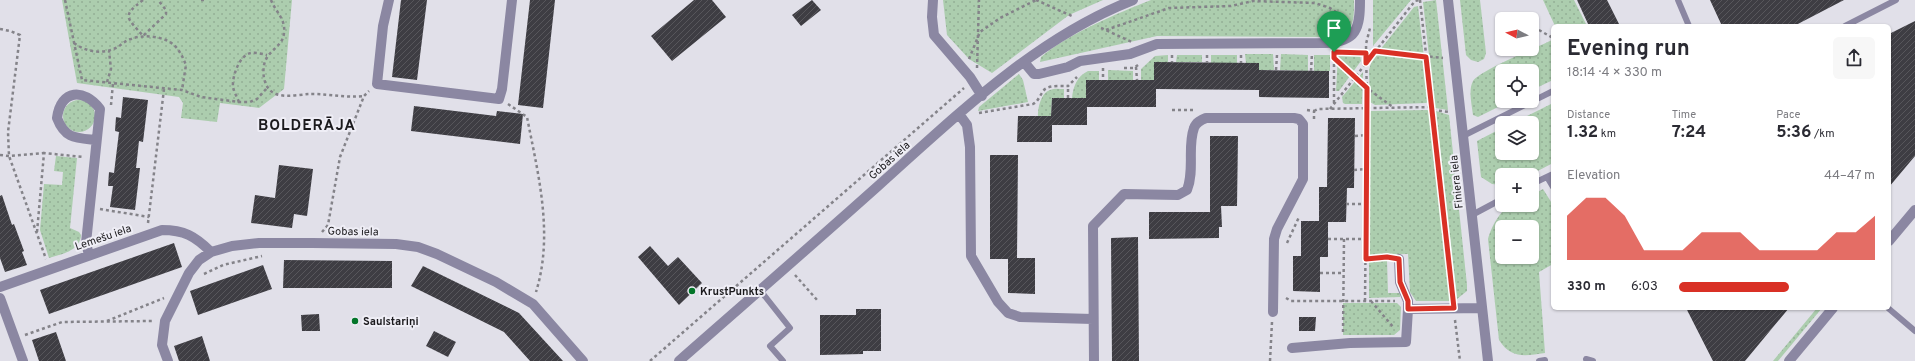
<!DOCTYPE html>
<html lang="en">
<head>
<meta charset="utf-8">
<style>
	body { margin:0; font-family:Overpass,sans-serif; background:#f7f7f7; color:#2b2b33; height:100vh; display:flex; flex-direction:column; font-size:15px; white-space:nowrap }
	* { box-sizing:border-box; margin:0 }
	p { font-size:13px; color:#7c7c81 }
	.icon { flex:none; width:22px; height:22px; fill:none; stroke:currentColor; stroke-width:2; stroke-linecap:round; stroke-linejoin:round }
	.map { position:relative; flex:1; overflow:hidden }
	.drawer { position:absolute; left:1551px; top:24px; width:340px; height:286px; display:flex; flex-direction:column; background:#fff; border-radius:6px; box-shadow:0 1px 3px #0004 }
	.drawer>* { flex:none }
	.needle { width:26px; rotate:277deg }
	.controls { position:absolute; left:1495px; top:12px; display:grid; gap:8px }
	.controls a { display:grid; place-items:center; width:44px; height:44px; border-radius:6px; background:#fff; box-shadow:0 1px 3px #0004; font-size:20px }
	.pin { position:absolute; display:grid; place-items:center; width:34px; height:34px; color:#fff; margin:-41px -17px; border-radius:50% 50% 50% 0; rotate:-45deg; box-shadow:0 0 4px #0007 }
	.pin .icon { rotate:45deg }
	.round { display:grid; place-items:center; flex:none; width:42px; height:42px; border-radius:6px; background:#f7f7f7 }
	.summary { display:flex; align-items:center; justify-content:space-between; height:68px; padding:0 16px }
	h1 { font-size:22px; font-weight:700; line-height:30px }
	.metrics { display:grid; grid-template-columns:repeat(3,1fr); gap:6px; height:68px; padding:4px 16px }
	.metrics div { display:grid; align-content:center }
	.metrics b { font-size:17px; font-weight:700 }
	.metrics small { font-size:11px; font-weight:400 }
	.metrics p { font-size:11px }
	.chart { height:112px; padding:8px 16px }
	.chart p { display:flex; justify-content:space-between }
	.chart svg { width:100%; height:72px; margin-top:4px; fill:#d93025; opacity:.7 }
	ul { padding:0 16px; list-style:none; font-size:13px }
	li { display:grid; grid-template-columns:64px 48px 1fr; align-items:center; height:30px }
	li i { height:10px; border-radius:5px; background:#d93025 }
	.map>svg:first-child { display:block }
	.grass { fill:url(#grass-dots); fill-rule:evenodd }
	.building { fill:url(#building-hatch) }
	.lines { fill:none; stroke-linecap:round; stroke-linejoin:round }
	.path { stroke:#848389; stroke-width:2.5; stroke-dasharray:3 3; stroke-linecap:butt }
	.service { stroke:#8b87a2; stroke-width:6 }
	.minor { stroke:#8b87a2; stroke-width:10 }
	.route-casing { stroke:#fff; stroke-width:8 }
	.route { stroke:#d93025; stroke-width:5 }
	.poi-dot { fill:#037529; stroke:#efeef6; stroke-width:1.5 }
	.labels { text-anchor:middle; stroke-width:4; stroke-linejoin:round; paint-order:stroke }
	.street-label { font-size:11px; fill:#1b1a1d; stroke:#efeef6 }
	.poi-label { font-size:11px; font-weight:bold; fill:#1b1a1d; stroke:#efeef6; text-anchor:start }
	.district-label { font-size:15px; font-weight:bold; letter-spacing:1px; fill:#1b1a1d; stroke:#efeef6 }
</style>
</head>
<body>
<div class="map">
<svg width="1915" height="361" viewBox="0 0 1915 361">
	<defs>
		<pattern id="grass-dots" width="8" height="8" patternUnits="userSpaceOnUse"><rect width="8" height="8" fill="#accdae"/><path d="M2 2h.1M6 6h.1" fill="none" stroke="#93af95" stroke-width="1.8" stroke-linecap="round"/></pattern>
		<pattern id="building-hatch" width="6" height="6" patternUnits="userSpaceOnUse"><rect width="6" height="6" fill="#3e3d43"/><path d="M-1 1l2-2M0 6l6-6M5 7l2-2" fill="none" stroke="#57565b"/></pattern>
	</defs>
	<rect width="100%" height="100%" fill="#e1e0e9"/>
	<path class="grass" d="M62,0H292L284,89L259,108L220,103L217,122L181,118L183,103L179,97L77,83Z
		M943,0H1103L1069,15L992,73L969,59L947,35Z
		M1151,0H1354C1354,21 1355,32 1331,37L1157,36L1040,62L1041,57C1068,34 1118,13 1151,0Z
		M1373,0H1411L1373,46Z
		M1436,0L1448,110L1435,108L1423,2Z
		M1460,0H1480L1486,53L1484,59L1478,62L1471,60L1466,55Z
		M1543,0H1574L1587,26H1555Z
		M1418,6L1429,101L1426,103L1375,105L1370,102L1369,70L1372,60L1414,7Z
		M1552,40L1553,80L1532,90V71H1502V101H1510L1478,117L1473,115C1472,106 1468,90 1473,81C1479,71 1538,47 1552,40Z
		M1245,54H1273L1274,70H1259V63H1246Z
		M1281,54L1308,55V71L1280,70Z
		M1168,55V62L1154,80H1141V69L1155,56Z
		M1177,55H1202V62H1176Z
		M1211,55H1237V63H1211Z
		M1314,55H1330V71H1314Z
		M1338,55H1360L1361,61L1339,91H1336Z
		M1108,70L1133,71V80H1108Z
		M1088,71H1099V80H1086V98H1072C1073,87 1077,76 1088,71Z
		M1363,72L1362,104H1345L1343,103L1342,97Z
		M1019,74L1023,80L1028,102L978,111L979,107Z
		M1064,89V98H1052L1051,116H1038C1038,107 1041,93 1050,90C1054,88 1060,89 1064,89Z
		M63 116a16 16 0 1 1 32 0a16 16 0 1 1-32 0Z
		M1553,103V163L1530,175H1502V185L1492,184L1481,177L1477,141L1502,128V153H1532V123H1513Z
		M1427,110L1430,111L1450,301H1416L1410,292L1408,254L1368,255L1369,113L1371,111Z
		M1436,111L1449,115L1467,285V291L1457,299Z
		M56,156L77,158L70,228L79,232L81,235C80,251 62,254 49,258L40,230L44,184L62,185L63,172L54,171Z
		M1543,189L1553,205V264L1539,272L1545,353C1525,356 1511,359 1499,340L1488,239C1491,228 1500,209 1512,205C1518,204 1526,205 1532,205V195ZM1502,227H1532V257H1502Z
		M1369,260H1387L1388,293H1400V297L1369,298Z
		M1343,303H1397L1401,307L1400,330L1394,335H1343Z
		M1817,308H1822L1778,361H1773Z"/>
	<path class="building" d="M401,0H427L417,80L392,77Z
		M530,0H555L543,108L518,105Z
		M694,0H712L726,17L672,61L651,36Z
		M812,0L821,10L801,26L792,15Z
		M1577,0H1607L1620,26H1589Z
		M1710,0H1844L1794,26H1722Z
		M1915,21V156L1889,187V34Z
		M1154,62L1259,63V70L1329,71V98L1259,97V90L1156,89V107H1087V125H1052V142H1017L1018,116H1051L1052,98H1086V80H1154Z
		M123,97L148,100L143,142L139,141L136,168H140L135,210L110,207L113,186H108L109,172L114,173L119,132L115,131L116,117L121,118Z
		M414,106L496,116L497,111L523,114L520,144L411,131Z
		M1328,118H1355L1354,188H1347L1346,222H1328V257H1320V292L1293,291V256H1301V221H1319V187H1327Z
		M1210,136H1238L1237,206H1221L1222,227H1219V238L1149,239V212H1210Z
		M990,155H1018L1017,258H1035V294L1008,293V259H990Z
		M279,165L313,169L307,216L294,214L292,228L251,223L255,195L275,198Z
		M2,195L12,225L14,224L24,251L22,252L27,265L5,272L0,258V196Z
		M1138,237L1139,361H1112L1111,238Z
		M174,243L182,267L49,314L40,290Z
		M650,246L668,266L678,257L702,283L679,305L638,257Z
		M284,260L392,261V288H283Z
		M263,265L272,289L198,315L190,291Z
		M423,266L519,313L563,361H530L504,332L411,286Z
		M1686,308H1789L1745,361H1713Z
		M856,309H881V351H863V354L820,355V315H856Z
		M319,314L320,331H302L301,315Z
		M1299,317H1316L1315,331H1299Z
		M434,331L456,342L448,357L426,346Z
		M56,332L66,361H39L32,340Z
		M202,336L210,361H179L174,346Z"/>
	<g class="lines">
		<path class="path" d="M65,0L82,80L182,90L201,97L239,102H250L257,99L267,88
			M143,0C121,17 127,17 143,36L166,14V10L158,0
			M201,0H204
			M271,0C275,11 286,19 284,33C283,47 267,50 264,65C262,76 265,90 276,94C287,98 301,94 312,94C331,94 345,98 364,96
			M1036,0L1074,17
			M1420,0L1453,297
			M1101,28L1132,42
			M0,29L10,31L20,35L8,132L9,156L46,259
			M1106,30L1169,8L1231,6L1253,1L1315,3L1330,8L1347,20
			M1539,30L1553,38
			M74,43C86,52 103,55 118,47C122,44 125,41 131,39C143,34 165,36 175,46C180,51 183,58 186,65L182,90
			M1376,51L1443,58
			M1347,53H1366
			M1172,55V62
			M1207,55V63
			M1241,55V63
			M1334,58L1367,88L1394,108
			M1334,58V103
			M969,59L980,32L1000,18L1036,0
			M1136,67L1137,80
			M977,68L979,0
			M1103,68V80
			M1124,68H1134L1138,65
			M1276,70L1277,55
			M1311,71L1312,53
			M107,82L111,69L109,51
			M1068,98V86
			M239,102C237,97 234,92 233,87C232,77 239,55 251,53C256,52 262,54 267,55
			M508,104L527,117C538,174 554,234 536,292
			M111,105L113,83
			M1330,109L1415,1L1420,0
			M1172,110H1194
			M1307,110L1314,111V119
			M1433,110L1450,112
			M1314,111L1318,109L1432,107
			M979,113L1033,104C1039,101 1040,94 1045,89C1051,85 1061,86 1068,86L1077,77
			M1355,136L1367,135
			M0,155L9,156L44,153
			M1354,170L1366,169
			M1346,204H1366
			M100,209L149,217
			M148,223L164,89
			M37,232L44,153L83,157
			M322,232L328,225L340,157L364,96L369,91
			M1328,239H1366
			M1287,243L1299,217
			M1366,259L1387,257
			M1320,273H1343
			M204,274L223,265L262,256
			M795,275L818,301
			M1286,298L1291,301H1395
			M1365,301L1367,109L1366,44L1370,28
			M1371,301L1394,328
			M1455,320L1460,361
			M107,321L164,298
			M1343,332L1344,239
			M25,335L62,322L153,321
			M650,361L964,88
			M1270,361L1272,322"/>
		<path class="service" d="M1678,0L1689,26
			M1845,26L1896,0
			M1463,136L1553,91
			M1547,177L1553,187
			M1532,184L1553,174
			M1472,215L1502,199
			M760,290L790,328L770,346L783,361
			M1888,308L1915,331
			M1586,359L1593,361
			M1539,361L1545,360"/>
		<path class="minor" d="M389,0L383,26L377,84L499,99L502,89L512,0
			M933,0L932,17L934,35L970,77L982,96
			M1448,0L1488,361
			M1024,62L1034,74H1039L1068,67L1080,61L1130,54L1157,44L1325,43C1357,42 1360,28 1360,0
			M959,114L967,125L970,147L971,256L998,302L1008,313L1020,317L1093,319
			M1889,241L1915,210
			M89,255L86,243L100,109C84,88 61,89 57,118C65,139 76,138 96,140
			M1399,259L1400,282L1408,301V309
			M0,287L162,230C184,230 195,236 211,252
			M0,298L23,361
			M1292,348L1350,343L1406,342L1408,309L1482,308
			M168,361L162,345L165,321L189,273L199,260L211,252L232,246L259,243H312L396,244L418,247L437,254L496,282L533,304L583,361
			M679,361C745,303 812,245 878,186C956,116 1034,39 1133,0
			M1094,361L1093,226L1124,194L1178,195L1187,190C1195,170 1187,147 1194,128C1196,122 1201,120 1206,118H1294L1299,119L1303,124V179L1277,229L1274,239L1273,312
			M1789,361L1833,308"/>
	</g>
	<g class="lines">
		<g class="route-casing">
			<path id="route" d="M1375,51L1426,57L1454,308L1408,309V301L1400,282L1399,259L1387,257L1366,259L1367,88L1334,58V52L1366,53V63Z"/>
		</g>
		<use href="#route" class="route"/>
	</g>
	<g class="poi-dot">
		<circle cx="692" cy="291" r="4"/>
		<circle cx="355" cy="321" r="4"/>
	</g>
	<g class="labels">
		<g class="street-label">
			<text transform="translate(889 160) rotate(-42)" y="4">Gobas iela</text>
			<text transform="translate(1456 182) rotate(-96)" y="4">Finiera iela</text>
			<text transform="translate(353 231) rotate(1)" y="4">Gobas iela</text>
			<text transform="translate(103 237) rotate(-19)" y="4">Lemešu iela</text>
		</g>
		<g class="poi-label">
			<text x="700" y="295">KrustPunkts</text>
			<text x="363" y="325">Saulstariņi</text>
		</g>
		<g class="district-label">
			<text x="307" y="130">BOLDERĀJA</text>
		</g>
	</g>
</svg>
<div class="controls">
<a><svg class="needle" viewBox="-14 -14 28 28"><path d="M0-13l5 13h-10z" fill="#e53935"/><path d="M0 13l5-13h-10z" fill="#7c7c81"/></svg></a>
<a><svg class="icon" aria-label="locate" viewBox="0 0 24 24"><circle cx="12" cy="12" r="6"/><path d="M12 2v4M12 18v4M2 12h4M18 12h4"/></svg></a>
<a><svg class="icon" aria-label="layers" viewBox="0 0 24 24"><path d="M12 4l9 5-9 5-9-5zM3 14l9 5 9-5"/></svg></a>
<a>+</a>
<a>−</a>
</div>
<div class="pin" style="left:1334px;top:52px;background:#1e9e55"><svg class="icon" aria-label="arrive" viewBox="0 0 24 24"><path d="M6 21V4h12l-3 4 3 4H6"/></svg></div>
<section class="drawer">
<div class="summary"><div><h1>Evening run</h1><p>18:14 · 4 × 330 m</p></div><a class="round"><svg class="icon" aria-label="share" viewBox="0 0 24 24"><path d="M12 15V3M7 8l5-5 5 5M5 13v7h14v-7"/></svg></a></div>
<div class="metrics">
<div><p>Distance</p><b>1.32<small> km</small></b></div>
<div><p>Time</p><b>7:24</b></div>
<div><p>Pace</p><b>5:36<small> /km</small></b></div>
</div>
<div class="chart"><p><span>Elevation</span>44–47 m</p>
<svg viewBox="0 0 160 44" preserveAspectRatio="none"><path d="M0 44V17L10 6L20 6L30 17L40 38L50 38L60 38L70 27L80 27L90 27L100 38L110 38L120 38L130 38L140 27L150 27L160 17V44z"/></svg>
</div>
<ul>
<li><b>330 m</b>6:03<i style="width:56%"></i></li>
</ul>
</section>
</div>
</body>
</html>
